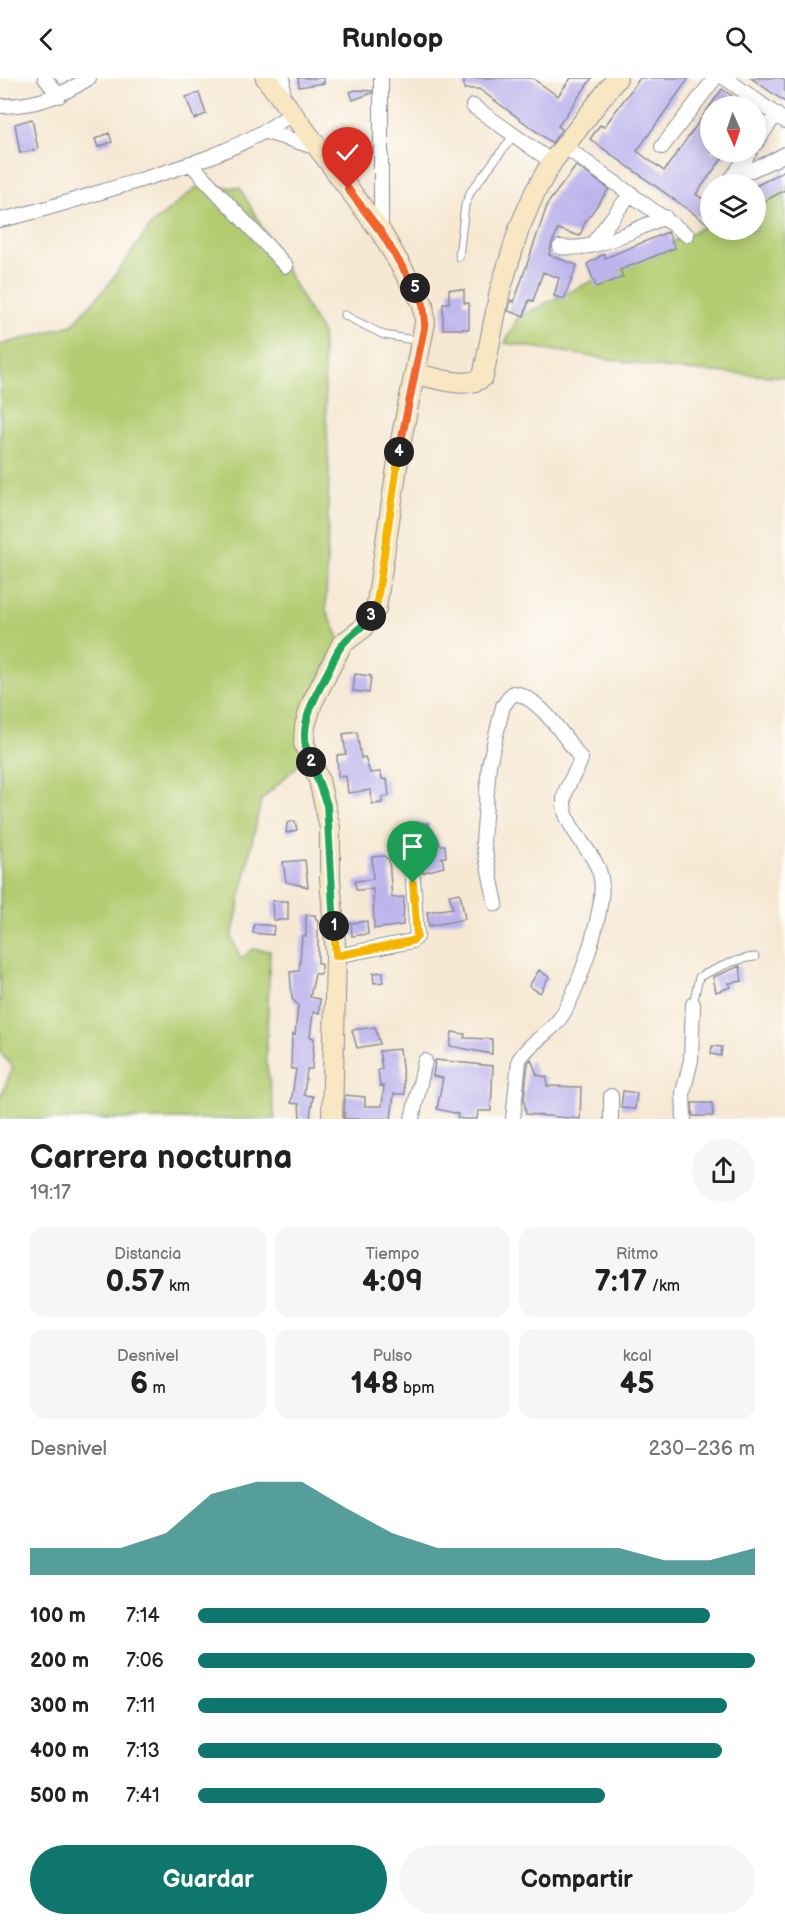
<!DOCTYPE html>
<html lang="es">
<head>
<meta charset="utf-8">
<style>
	body { margin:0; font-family:"Balsamiq Sans",sans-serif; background:#f6f6f6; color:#202124; height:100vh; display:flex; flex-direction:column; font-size:22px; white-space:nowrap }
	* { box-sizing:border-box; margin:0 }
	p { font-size:20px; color:#757577 }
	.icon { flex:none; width:33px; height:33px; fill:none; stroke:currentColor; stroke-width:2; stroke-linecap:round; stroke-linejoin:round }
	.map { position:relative; height:1041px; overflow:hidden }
	.panel { display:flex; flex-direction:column; background:#fff; flex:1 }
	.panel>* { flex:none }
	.needle { width:39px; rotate:177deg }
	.fabs { position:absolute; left:700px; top:18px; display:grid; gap:12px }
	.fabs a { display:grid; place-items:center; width:66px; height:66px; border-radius:50%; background:#fff; box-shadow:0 3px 15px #0003; font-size:30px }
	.pin { position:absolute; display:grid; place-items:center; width:51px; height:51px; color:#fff; margin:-62px -26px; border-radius:50% 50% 50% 0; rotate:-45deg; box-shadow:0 0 6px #0007 }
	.pin .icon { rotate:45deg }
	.km { position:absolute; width:30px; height:30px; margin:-15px; border-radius:50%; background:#222; color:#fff; font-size:16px; line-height:30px; text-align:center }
	.round { display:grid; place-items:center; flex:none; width:63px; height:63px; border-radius:32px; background:#f6f6f6 }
	.head { display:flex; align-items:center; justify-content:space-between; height:102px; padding:0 30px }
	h1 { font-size:33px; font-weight:800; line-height:45px }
	.stats { display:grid; grid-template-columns:repeat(3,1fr); gap:9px; height:102px; padding:6px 30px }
	.stats div { display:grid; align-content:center; border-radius:15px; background:#f6f6f6; text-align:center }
	.stats b { font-size:30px; font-weight:800 }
	.stats small { font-size:16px; font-weight:400 }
	.stats p { font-size:16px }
	.chart { height:168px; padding:12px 30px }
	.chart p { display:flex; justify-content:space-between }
	.chart svg { width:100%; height:108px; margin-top:6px; fill:#0f766e; opacity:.7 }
	.primary-button { display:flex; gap:12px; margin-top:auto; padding:12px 30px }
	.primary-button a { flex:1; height:69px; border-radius:36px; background:#0f766e; color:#fff; font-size:24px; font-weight:800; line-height:69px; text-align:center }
	.primary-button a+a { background:#f6f6f6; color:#202124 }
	ul { padding:0 30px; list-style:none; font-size:20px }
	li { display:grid; grid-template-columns:96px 72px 1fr; align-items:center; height:45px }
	li i { height:15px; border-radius:8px; background:#0f766e }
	header { display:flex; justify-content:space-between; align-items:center; height:78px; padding:0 30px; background:#fff; font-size:27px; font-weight:800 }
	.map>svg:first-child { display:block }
	.green { fill:#b3cc71; stroke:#677e68; stroke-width:1.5 }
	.building { fill:#bdb4ed }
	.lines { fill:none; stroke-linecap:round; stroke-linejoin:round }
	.lane-casing { stroke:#888c98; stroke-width:9 }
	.street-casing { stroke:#888c98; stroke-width:16 }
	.secondary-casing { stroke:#888c98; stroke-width:22 }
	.lane { stroke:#fff; stroke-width:7 }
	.street { stroke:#fff; stroke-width:14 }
	.secondary { stroke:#f9e7c3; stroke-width:20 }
	.split-1-casing { stroke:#fff; stroke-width:12 }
	.split-2-casing { stroke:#fff; stroke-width:12 }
	.split-3-casing { stroke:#fff; stroke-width:12 }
	.split-4-casing { stroke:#fff; stroke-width:12 }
	.split-5-casing { stroke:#fff; stroke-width:12 }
	.split-6-casing { stroke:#fff; stroke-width:12 }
	.split-1 { stroke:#f5b400; stroke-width:8 }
	.split-2 { stroke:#22a559; stroke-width:8 }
	.split-3 { stroke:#22a559; stroke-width:8 }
	.split-4 { stroke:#f5b400; stroke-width:8 }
	.split-5 { stroke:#f0652b; stroke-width:8 }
	.split-6 { stroke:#f0652b; stroke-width:8 }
</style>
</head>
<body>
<header><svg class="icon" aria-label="back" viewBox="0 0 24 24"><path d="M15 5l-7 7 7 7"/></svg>Runloop<svg class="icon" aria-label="search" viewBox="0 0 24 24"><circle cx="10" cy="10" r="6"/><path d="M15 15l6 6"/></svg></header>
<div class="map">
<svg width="785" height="1041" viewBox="0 0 785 1041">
	<rect width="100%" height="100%" fill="#fdfcf7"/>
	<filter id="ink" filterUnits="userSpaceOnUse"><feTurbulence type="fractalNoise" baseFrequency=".0167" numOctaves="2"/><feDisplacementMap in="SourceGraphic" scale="12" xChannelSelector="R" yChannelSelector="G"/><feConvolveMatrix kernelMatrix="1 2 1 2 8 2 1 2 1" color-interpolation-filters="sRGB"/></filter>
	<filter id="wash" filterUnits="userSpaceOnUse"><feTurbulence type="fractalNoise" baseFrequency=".008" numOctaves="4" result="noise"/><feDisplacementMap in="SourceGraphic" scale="24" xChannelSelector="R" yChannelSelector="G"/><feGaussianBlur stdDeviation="1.35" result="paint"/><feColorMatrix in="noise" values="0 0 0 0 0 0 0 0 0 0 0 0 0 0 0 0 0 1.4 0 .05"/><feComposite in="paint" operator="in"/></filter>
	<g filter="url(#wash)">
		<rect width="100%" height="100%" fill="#f6e8d3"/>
		<path class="green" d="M198,108L240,110L322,255L329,391L326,532L342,566L312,625L308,678L261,722L232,859L241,881L252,871L270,873L266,982L275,1041H0V1020L13,989L0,975V267L72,247L109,206L151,147Z
			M785,109V299L671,291L505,265L518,239L711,145V152H756V123Z"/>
		<g id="blocks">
			<path class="building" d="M298,0H324V5L299,9Z
				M464,0H532L558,18L571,0H592L558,48L562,51L552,65L479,11H464Z
				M640,0H689L637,73L664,93L722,11L746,28H711V74H727L696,116L711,127V148L590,61L600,47L604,49Z
				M751,0H781L785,3V24Z
				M355,12L372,13V15L353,22L350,14Z
				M199,15L206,36L194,41L186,19Z
				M32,41L38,71L20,75L15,46Z
				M109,55L112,64L98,69L95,61Z
				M576,88L609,111L585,144L580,158L558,151L552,165L549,177L577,187L564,221L554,218L559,200L543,194L533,223L529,222L524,238L508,233L511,222L514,224L548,125Z
				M785,92V112L756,128V108Z
				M668,154L675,170L620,192L623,199L596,209L587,186L604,176L605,180Z
				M449,211L464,212V225H469V251H443V225H449Z
				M355,596L371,598L369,615L353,613Z
				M357,654L361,680L365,679L370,695L381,694L382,701L387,702L389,718L382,719V725L372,726L371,712L348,715L346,698L338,699L337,677L346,676L343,656Z
				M295,743L297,752L286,755L287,745Z
				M429,745L431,761L437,759L440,767H445L446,779H442L444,789L421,795L419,759L414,746Z
				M384,778L389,782L392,820L404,819L403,847L374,851L373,811L356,812L355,803L373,801L372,779Z
				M305,782L308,809L286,804L283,784Z
				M460,815L465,841L429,848L427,834L453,830L449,817Z
				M272,823H288V842H273Z
				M306,837H315L316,842H318V885H321V896H315L310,919L320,921L319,935L313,934L310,959L314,960L312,991H307L304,1017L313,1018L310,1041H300L299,1026L291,1025L296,991H291L292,956L295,957L298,927L292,921L290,894L299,893L302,858H306Z
				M367,843L368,856L352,858L351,845Z
				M254,846L274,848L273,857L253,855Z
				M740,888L742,903L729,905L731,909L716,914L713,899Z
				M539,892L549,899L540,915L529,908Z
				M383,894V904L374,905L373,895Z
				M375,949L380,966L357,970L352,952Z
				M452,954L465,956L464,960L492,961V976L450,968Z
				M712,968L722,969L721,978L711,976Z
				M400,971L405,1016H394L391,1041H344L345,1017L365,1019V1028H382L384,1008H380L378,992L382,991L379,973Z
				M531,981L537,997L547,999V1008L581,1009L580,1041L526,1036L524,1020L528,985Z
				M435,982L493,988L491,1033H478L477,1041H464L457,1040L458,1036L437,1031L443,1000L433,998Z
				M623,1013L637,1015L635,1031L621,1030Z
				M692,1025H712L713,1038H693Z"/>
		</g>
	</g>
	<g filter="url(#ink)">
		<use href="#blocks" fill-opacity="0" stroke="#888c98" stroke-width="1.5"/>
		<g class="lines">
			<g class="lane-casing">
				<path id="lane" d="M459,179L465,127L471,113L514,57
					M344,237L384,257L420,263
					M693,926L699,899C718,890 734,881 755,879"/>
			</g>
			<g class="street-casing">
				<path id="street" d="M45,0L59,18
					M725,0L785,43
					M282,24L283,0
					M0,28C34,28 60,19 89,0
					M473,28L552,84
					M266,54L315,69
					M756,65L776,36
					M564,68L687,157
					M662,69L715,0
					M190,85L286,188
					M731,101L750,74
					M727,106C735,96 770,86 785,76
					M0,142C34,135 68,124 101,114C166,94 236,76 291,36
					M381,154V0
					M591,168L631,115
					M560,169C596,174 632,152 665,139
					M496,826L483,764L489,687L503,628L513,615C538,617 566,661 581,681C577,695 564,708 564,723C563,751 596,773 601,800C606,832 578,912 561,939C550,956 529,964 519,982L513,1041
					M336,878L412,863L417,859L410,760
					M611,1018V1041
					M412,1041L425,983
					M684,1041L683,1015L691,982L693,926"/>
			</g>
			<g class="secondary-casing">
				<path id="secondary" d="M266,0L381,154L423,226L425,245L401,362L376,531L362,551L342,566L312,625L305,648L304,665L319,702L330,750V800L336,878L332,1041
					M415,296C434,299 467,312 483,299L500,213L519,151L535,114L552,84L617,0"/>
			</g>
			<use href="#lane" class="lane"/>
			<use href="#street" class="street"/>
			<use href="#secondary" class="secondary"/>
		</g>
	</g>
	<g class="lines" filter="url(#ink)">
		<g class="split-1-casing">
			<path id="split-1" d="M334,848L336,878L412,863L417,859L413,805"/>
		</g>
		<g class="split-2-casing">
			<path id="split-2" d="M311,684L327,727L334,848"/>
		</g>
		<g class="split-3-casing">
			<path id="split-3" d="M311,684C295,651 314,620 329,592C333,584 336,574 342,567C350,556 362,551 371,538"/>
		</g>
		<g class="split-4-casing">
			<path id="split-4" d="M371,538L376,531L399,374"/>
		</g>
		<g class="split-5-casing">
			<path id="split-5" d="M399,374L425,245L423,226L415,210"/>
		</g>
		<g class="split-6-casing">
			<path id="split-6" d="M348,111L381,154L415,210"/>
		</g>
		<use href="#split-1" class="split-1"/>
		<use href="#split-2" class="split-2"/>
		<use href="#split-3" class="split-3"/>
		<use href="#split-4" class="split-4"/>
		<use href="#split-5" class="split-5"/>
		<use href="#split-6" class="split-6"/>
	</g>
</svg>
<div class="fabs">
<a><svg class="needle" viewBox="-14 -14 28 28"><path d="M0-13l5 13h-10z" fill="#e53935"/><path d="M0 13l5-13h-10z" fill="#757577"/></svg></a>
<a><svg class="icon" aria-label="layers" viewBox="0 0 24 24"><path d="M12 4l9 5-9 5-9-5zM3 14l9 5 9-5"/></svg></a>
</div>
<div class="pin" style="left:413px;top:805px;background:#1e9e55"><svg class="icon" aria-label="arrive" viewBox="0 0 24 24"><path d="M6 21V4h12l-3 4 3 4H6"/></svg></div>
<div class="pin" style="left:348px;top:111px;background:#d93025"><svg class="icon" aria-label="check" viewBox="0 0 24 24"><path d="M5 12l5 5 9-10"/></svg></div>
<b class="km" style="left:334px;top:848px">1</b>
<b class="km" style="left:311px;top:684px">2</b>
<b class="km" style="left:371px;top:538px">3</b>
<b class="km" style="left:399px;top:374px">4</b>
<b class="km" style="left:415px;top:210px">5</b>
</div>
<section class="panel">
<div class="head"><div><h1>Carrera nocturna</h1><p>19:17</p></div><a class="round"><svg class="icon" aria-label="share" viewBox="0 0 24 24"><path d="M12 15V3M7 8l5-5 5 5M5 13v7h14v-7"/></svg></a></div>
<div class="stats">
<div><p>Distancia</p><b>0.57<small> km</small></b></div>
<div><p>Tiempo</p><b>4:09</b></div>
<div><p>Ritmo</p><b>7:17<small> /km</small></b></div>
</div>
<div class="stats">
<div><p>Desnivel</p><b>6<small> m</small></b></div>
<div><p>Pulso</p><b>148<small> bpm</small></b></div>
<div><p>kcal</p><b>45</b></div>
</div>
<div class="chart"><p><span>Desnivel</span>230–236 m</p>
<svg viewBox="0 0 160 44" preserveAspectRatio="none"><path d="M0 44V33L10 33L20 33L30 27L40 11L50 6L60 6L70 17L80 27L90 33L100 33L110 33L120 33L130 33L140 38L150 38L160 33V44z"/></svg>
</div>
<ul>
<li><b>100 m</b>7:14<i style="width:92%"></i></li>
<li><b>200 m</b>7:06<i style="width:100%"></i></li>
<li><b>300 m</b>7:11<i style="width:95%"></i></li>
<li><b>400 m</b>7:13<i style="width:94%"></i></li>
<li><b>500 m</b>7:41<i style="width:73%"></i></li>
</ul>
<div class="primary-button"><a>Guardar</a><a>Compartir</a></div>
</section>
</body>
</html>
